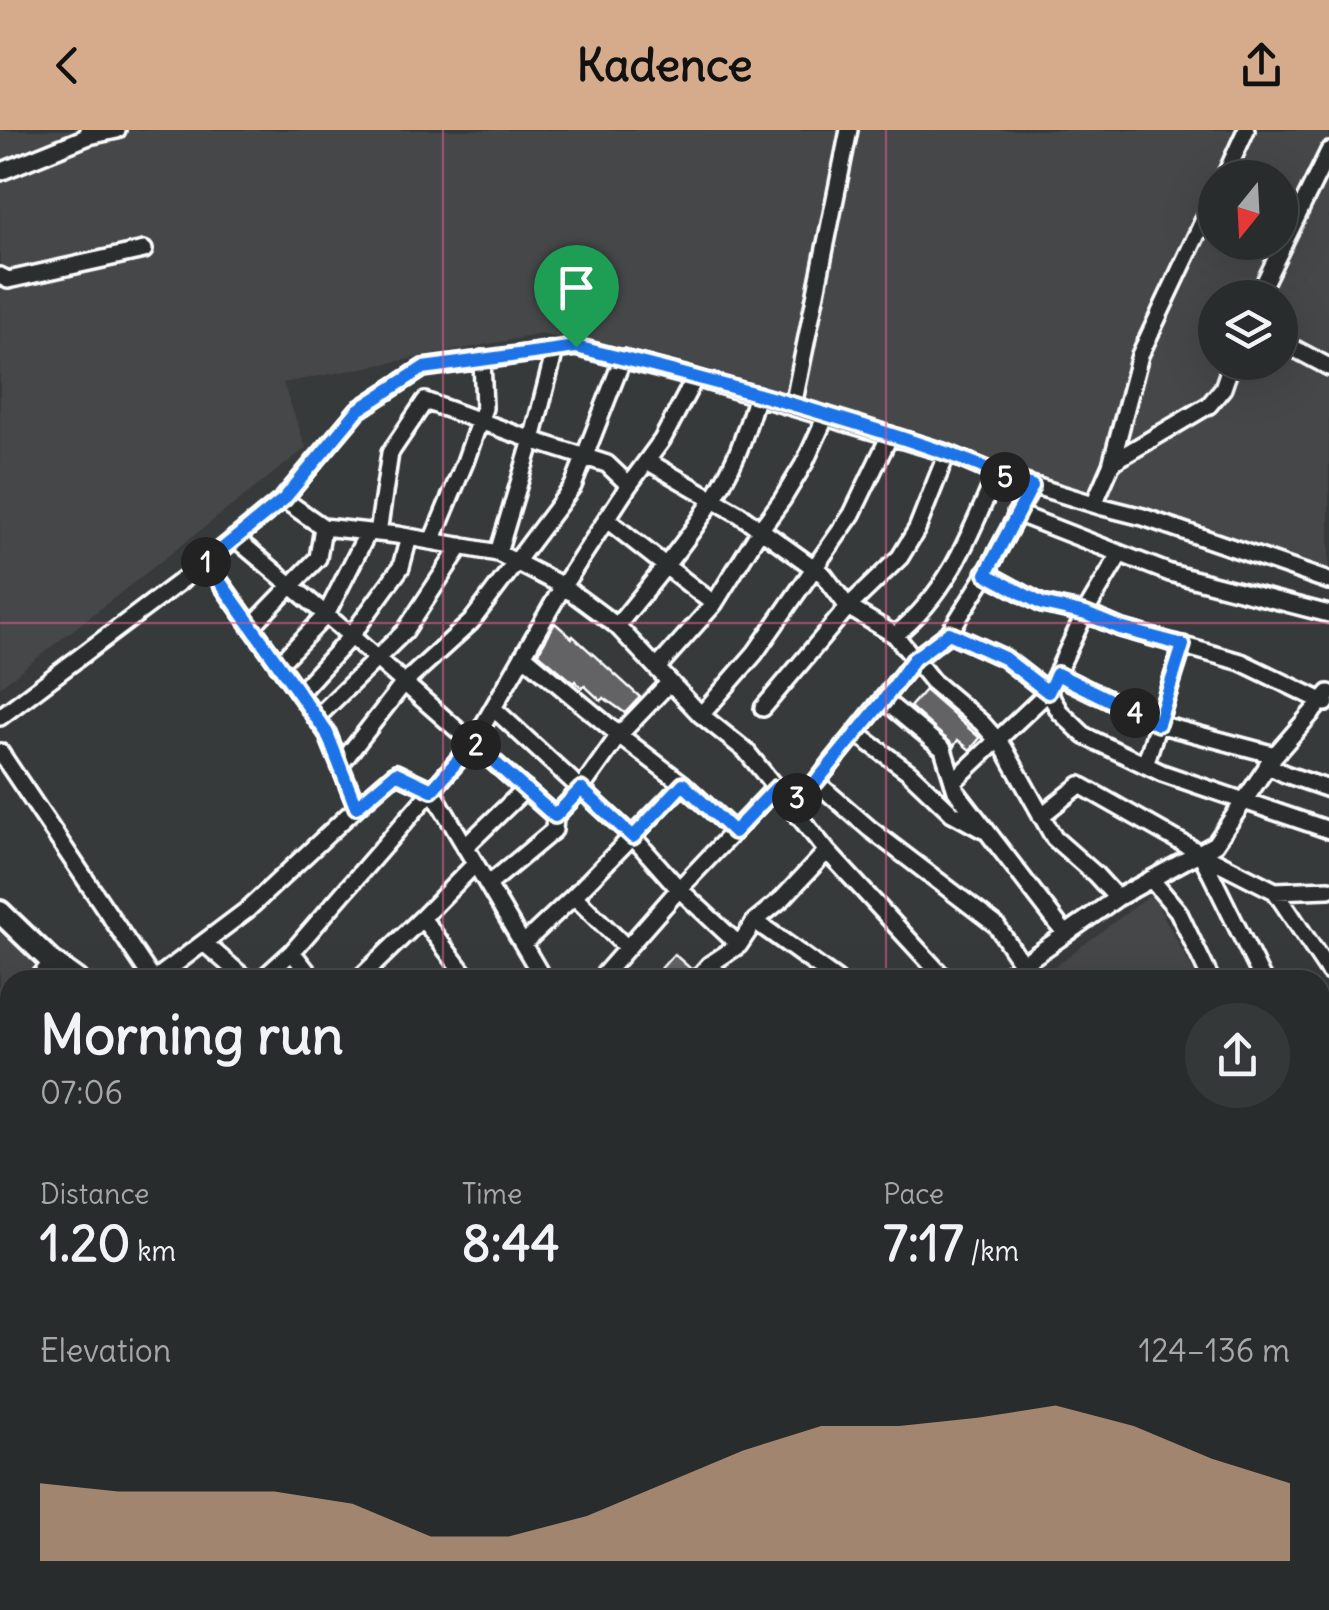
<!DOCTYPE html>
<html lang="en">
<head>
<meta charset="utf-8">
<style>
	body { margin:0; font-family:Delius,sans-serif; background:#353838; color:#f1f3f6; height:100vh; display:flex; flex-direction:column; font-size:38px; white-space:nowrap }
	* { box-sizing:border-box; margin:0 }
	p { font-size:32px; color:#a5a7a9 }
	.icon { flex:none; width:55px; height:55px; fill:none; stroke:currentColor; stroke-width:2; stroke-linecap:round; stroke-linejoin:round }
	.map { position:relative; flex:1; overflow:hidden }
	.side { position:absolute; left:0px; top:840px; width:1330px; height:640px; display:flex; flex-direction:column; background:#292c2c; border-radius:30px 30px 0 0; box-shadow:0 10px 40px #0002,0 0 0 2px #454848 }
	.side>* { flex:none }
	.needle { width:65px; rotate:198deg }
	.tools { position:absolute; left:1198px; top:30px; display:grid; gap:20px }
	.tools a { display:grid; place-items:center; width:100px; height:100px; border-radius:50%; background:#292c2c; box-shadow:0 10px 40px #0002,0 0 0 2px #454848; font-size:50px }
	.pin { position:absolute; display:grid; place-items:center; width:85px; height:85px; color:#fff; margin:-102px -42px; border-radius:50% 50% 50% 0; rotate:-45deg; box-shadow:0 0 10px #0007 }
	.pin .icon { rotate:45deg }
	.km { position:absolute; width:50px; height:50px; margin:-25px; border-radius:50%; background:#222; color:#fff; font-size:28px; line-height:50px; text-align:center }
	.round { display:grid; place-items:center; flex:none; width:105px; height:105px; border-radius:52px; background:#353838 }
	.overview { display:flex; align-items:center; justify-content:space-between; height:170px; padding:0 40px }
	h1 { font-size:55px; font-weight:700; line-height:75px }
	.metrics { display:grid; grid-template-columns:repeat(3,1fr); gap:15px; height:170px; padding:10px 40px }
	.metrics div { display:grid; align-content:center }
	.metrics b { font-size:50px; font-weight:700 }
	.metrics small { font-size:28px; font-weight:400 }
	.metrics p { font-size:28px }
	.chart { height:280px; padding:20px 40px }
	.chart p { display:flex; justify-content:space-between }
	.chart svg { width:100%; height:180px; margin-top:10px; fill:#d6ab8b; opacity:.7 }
	header { display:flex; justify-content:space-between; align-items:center; height:130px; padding:0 40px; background:#d6ab8b; color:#111; font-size:45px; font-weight:700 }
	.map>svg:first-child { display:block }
	.built { fill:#444748; fill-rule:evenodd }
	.building { fill:#636465; stroke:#fff; stroke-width:2.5 }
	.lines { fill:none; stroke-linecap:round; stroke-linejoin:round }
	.minor-casing { stroke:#fff; stroke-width:22 }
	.major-casing { stroke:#fff; stroke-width:28 }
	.minor { stroke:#2a2d2e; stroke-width:15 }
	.major { stroke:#2a2d2e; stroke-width:20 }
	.route-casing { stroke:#fff; stroke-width:20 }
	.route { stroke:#1a73e8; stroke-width:12 }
	.grid { fill:none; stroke:#d45d8c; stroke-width:2.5; stroke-opacity:0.55 }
</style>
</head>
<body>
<header><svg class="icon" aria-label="back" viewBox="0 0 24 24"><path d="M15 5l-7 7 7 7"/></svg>Kadence<svg class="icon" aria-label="share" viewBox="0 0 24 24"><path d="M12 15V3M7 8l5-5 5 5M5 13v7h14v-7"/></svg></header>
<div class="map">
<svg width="1329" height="1480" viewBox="0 0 1329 1480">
	<rect width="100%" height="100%" fill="#373a3b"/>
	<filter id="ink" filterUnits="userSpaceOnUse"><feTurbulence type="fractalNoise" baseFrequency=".01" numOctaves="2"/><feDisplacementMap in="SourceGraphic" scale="20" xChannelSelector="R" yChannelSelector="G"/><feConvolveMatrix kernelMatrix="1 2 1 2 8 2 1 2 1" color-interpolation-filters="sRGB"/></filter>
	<g filter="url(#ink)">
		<path class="built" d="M0,0H1329V441L673,235L542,204L283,253L306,318L0,557ZM1215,48H1280V112H1215ZM1215,168H1280V232H1215Z
			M1152,764L1198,850H1036Z
			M0,801L57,850H10V1470H1148L1137,1480H0Z
			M1329,998V1309L1320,1317V1000Z"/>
		<path class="building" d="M555,493L572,508L573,506L640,567L625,583L604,568L601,571L585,556L582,558L575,551L574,553L538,523Z
			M925,560L980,608L970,620L958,610L954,616L910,577Z
			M674,824L691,839L684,850H651Z"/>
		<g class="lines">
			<g class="minor-casing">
				<path id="minor" d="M89,6L117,0
					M0,42L89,6L88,0
					M1224,48L1246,0
					M0,146L8,150L144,120
					M1257,168L1329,21
					M1280,211L1329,237
					M695,248L947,323L996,344L1103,377L1143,387L1329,451
					M793,276L849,0
					M647,331L739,384L824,445L848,477L895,505L932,551L982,593L1004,618L1054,708L1095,744L1117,768
					M1111,335L1140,225L1215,66
					M283,369L358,280L423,238L576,217L695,248L662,310L629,355
					M1094,374L1111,335L1116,330L1209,275L1223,258L1232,232
					M1016,383L1170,443L1329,484
					M606,389L714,474
					M235,408L351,506L555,686L581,659L619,605L669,553
					M432,411L465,332L484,278L482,229
					M498,423L532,310L555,220
					M206,432L327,603L357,677
					M985,443L1042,474L1085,483L1120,498L1241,532L1326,573
					M617,496C660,442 709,388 737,324C745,305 751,285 757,265
					M251,497L318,428L323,397
					M949,503L1004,528L1048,562L1060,582L1085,606L1162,643L1329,700
					M895,505C948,464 971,403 996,344
					M523,525L619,605L683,654L734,701
					M278,535L326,485L368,402
					M657,538L714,474L760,400L782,370L805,332L826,286
					M1057,545L1158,594L1275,625
					M299,563L351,506L401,437L409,407
					M884,570L943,619L956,661L1065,803
					M493,578L633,707L679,759L739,815
					M763,578L848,477L900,427L917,399L947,323
					M701,585L755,523L852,384L890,305
					M0,587L206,432L283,369L323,397L397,405L498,423L563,456L617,496L701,585L746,621L827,721L946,850
					M316,588L405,501L461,416
					M856,603L909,642L952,683L983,700
					M0,622L153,850
					M340,635L404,553L471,492L573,356L623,228
					M1145,635L1183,515
					M1267,635L1285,644L1329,659
					M816,652L870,699L996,795L1022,834
					M953,652L1048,562L1085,483L1120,424
					M790,675L816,652L915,529L949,503L982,451L1032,356
					M1041,686L1080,655L1200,723L1275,761L1329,842
					M465,717L525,659
					M1201,724L1263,850
					M1151,749L1178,781L1211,850
					M488,755L554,700L555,686
					M1275,761L1329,759
					M574,766L627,818
					M422,788L475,734
					M755,791L783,768L827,721
					M204,813L247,850
					M523,814L574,766L683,654
					M292,822L314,850
					M709,835L725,850
					M37,850L52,832
					M154,850L247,780L357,677L396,643L432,660L544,850
					M261,850L292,822L473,613L563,456L629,355L607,334L532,310L425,271L390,323L378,403
					M358,850L422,788L469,850
					M599,850L679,759L775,658
					M696,850L709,835L739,815L755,791L837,850
					M1000,850L1117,768L1215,714L1275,625L1329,563
					M0,896L10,883
					M1320,923L1329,936
					M1320,1005L1329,1002
					M551,1480L565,1470"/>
			</g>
			<g class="major-casing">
				<path id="major" d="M0,782L52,832L77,850
					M514,1470L520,1480"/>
			</g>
			<use href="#minor" class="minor"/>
			<use href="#major" class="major"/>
		</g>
	</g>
	<g class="lines" filter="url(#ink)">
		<g class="route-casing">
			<path id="route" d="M576,217C700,247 825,281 946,323C975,333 1003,346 1032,356L986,444L1042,474L1086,484L1120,498L1183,515L1158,594L1057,544L1048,562L1004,528L949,503L914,529L884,570L816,652L790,675L776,658L734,702L683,654L633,707L581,659L555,686L473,613L432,660L396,643L356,677L327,603L206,432L284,369L358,280L423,238Z"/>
		</g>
		<use href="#route" class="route"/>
	</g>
	<path class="grid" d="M443,0V850M886,0V850M0,493H1329M0,987H10M1320,987H1329M443,1470V1480M886,1470V1480"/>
</svg>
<div class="tools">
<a><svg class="needle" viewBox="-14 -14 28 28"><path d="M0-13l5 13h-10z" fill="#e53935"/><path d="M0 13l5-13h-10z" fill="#a5a7a9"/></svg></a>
<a><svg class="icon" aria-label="layers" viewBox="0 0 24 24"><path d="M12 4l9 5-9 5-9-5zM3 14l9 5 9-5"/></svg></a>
</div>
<div class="pin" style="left:576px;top:217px;background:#1e9e55"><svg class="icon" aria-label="arrive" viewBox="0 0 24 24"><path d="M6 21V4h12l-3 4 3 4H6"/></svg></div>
<b class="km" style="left:206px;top:432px">1</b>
<b class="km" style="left:476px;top:615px">2</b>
<b class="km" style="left:797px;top:668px">3</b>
<b class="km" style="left:1135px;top:583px">4</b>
<b class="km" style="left:1005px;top:347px">5</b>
<section class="side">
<div class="overview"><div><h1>Morning run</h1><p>07:06</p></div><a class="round"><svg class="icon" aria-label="share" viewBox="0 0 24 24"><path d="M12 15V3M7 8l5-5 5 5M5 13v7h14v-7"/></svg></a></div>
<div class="metrics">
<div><p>Distance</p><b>1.20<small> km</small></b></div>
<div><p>Time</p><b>8:44</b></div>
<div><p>Pace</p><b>7:17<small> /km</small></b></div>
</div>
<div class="chart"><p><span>Elevation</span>124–136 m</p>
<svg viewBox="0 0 160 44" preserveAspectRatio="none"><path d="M0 44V25L10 27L20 27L30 27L40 30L50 38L60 38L70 33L80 25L90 17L100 11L110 11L120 9L130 6L140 11L150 19L160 25V44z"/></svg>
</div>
</section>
</div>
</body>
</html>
